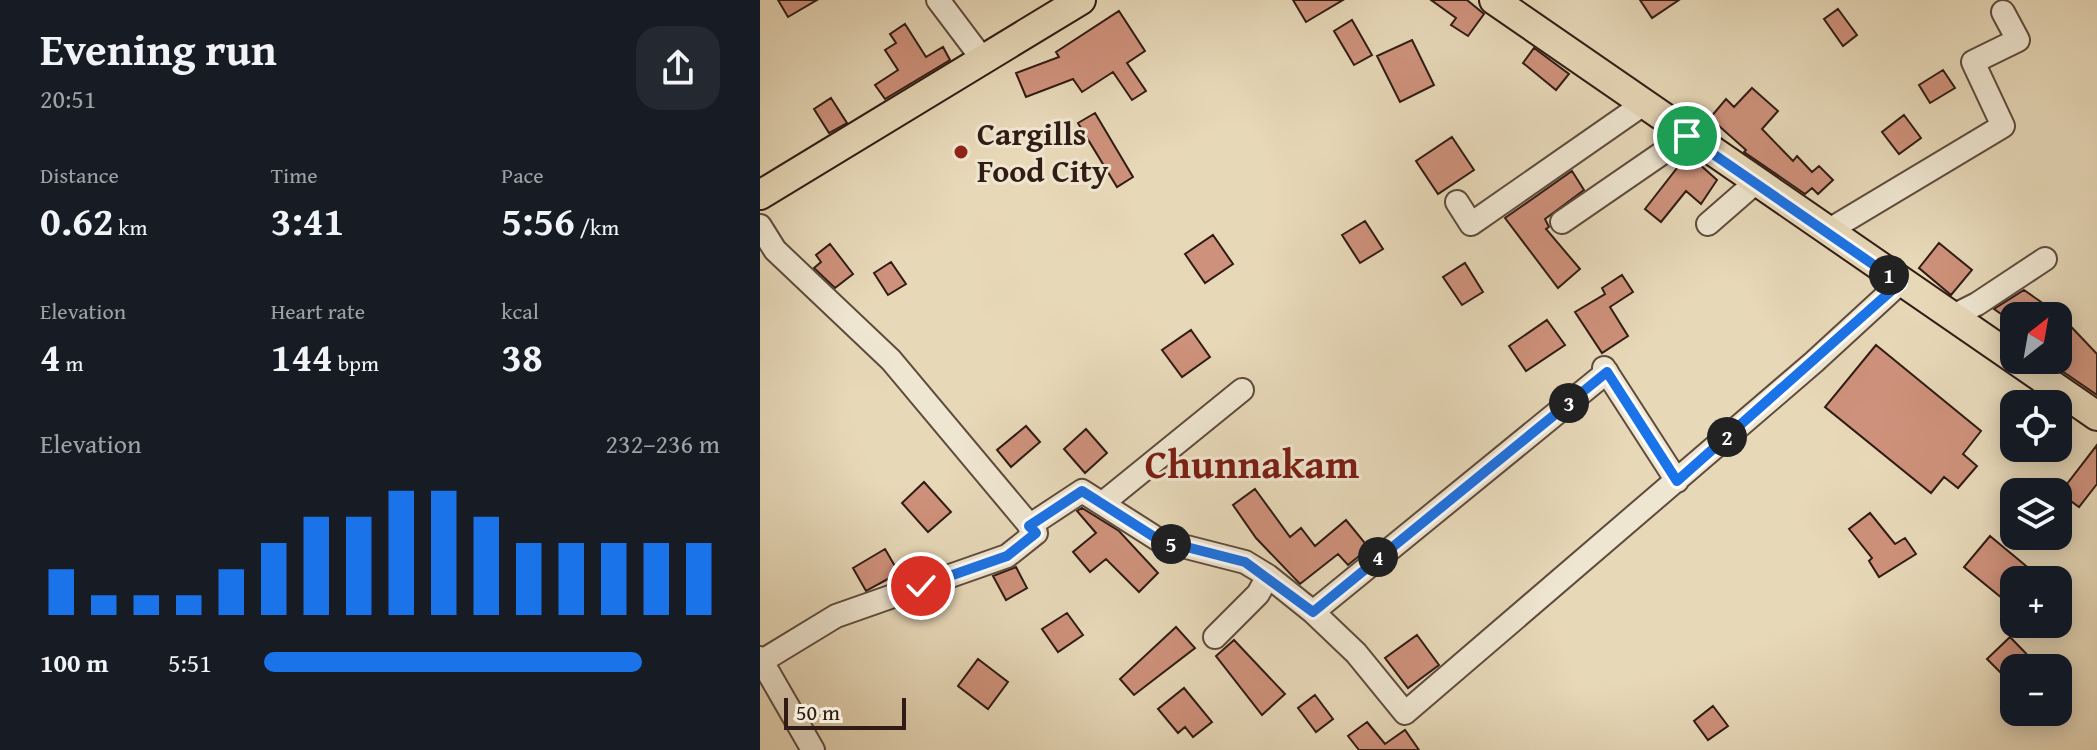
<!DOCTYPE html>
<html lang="en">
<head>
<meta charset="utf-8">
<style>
	body { margin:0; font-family:"Gentium Book Plus",serif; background:#242831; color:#f1f3f6; height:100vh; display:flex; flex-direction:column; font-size:30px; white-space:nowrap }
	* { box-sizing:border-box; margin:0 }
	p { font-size:26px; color:#9ea1a6 }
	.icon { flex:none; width:44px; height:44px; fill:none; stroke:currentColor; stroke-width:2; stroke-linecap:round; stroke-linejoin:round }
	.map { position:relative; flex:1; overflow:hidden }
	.side { display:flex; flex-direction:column; background:#171b24; width:760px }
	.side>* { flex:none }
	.needle { width:52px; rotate:31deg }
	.fabs { position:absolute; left:1240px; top:302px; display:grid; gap:16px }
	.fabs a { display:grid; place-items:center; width:72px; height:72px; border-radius:16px; background:#171b24; box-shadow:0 4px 20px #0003; font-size:40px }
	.scale { position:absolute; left:24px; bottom:20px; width:122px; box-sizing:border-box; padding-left:8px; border:4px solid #301c14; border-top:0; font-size:22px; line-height:28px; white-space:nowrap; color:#301c14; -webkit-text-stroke:6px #efe6d1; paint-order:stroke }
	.pin { position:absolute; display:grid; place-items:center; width:68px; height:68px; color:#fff; margin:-34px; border:4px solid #fff; border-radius:50%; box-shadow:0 2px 8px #0007 }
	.km { position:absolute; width:40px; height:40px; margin:-20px; border-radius:50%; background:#222; color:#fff; font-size:22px; line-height:40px; text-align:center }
	.round { display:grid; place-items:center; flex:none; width:84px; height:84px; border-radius:24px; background:#242831 }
	.overview { display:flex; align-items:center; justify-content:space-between; height:136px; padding:0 40px }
	h1 { font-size:44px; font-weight:800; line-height:60px }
	.stats { display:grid; grid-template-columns:repeat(3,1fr); gap:12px; height:136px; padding:8px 40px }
	.stats div { display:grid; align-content:center }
	.stats b { font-size:40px; font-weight:800 }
	.stats small { font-size:22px; font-weight:400 }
	.stats p { font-size:22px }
	.chart { height:224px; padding:16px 40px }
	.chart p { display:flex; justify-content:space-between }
	.chart svg { width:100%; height:144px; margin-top:8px; stroke:#1a73e8; stroke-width:6 }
	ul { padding:0 40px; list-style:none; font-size:26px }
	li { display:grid; grid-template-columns:128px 96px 1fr; align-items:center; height:60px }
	li i { height:20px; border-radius:10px; background:#1a73e8 }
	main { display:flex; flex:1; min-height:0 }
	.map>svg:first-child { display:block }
	.building { fill:#ce917b; stroke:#301c14; stroke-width:2 }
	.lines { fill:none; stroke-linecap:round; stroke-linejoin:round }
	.minor-casing { stroke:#5e4b3d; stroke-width:26 }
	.major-casing { stroke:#301c14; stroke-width:32 }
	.minor { stroke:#efe6d1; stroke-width:22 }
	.major { stroke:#e7d8b8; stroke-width:28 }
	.route-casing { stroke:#fff; stroke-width:16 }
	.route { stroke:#1a73e8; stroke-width:10 }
	.poi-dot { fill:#8f2418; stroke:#efe6d1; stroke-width:3 }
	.labels { text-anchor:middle; stroke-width:6; stroke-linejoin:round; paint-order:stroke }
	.poi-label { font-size:32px; font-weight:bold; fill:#301c14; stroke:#efe6d1; text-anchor:start }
	.district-label { font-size:40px; font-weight:bold; fill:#7a1f14; stroke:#efe6d1 }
</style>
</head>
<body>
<main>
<section class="side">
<div class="overview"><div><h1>Evening run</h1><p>20:51</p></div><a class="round"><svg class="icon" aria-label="share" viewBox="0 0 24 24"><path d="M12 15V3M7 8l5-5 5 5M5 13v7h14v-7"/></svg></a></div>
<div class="stats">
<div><p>Distance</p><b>0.62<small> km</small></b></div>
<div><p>Time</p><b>3:41</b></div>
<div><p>Pace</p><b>5:56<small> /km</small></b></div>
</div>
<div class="stats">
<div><p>Elevation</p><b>4<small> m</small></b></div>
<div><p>Heart rate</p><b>144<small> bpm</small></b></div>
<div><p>kcal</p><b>38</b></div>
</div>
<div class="chart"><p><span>Elevation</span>232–236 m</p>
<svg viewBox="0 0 160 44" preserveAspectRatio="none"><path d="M5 44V30M15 44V38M25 44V38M35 44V38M45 44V30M55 44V22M65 44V14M75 44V14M85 44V6M95 44V6M105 44V14M115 44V22M125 44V22M135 44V22M145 44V22M155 44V22"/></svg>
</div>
<ul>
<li><b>100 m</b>5:51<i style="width:83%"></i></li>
</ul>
</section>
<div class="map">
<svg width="1337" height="750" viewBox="0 0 1337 750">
	<rect width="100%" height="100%" fill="#e7d8b8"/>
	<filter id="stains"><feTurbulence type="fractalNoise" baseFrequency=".0025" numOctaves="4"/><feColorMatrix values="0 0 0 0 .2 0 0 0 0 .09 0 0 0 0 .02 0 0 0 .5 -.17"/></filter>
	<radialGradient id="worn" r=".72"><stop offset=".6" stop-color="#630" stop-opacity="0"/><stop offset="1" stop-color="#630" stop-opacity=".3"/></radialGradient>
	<path class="building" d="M18,0H57L28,17Z
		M533,0H583L546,22Z
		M671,0H707L724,14L708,36L691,25L696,18Z
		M880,0H919L892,18Z
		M1078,9L1097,35L1083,46L1064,19Z
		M359,11L385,51L367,63L386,91L372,100L353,72L322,92L313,79L266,97L256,73L299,57L296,52Z
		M592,20L612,55L594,65L574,31Z
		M145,24L166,57L183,47L190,60L125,99L115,85L138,70L125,50L136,43L130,34Z
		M652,40L674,85L640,102L617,56Z
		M774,48L809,74L796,90L763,63Z
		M1183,70L1195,88L1170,103L1159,85Z
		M992,88L1018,111L1002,129L1033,161L1037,156L1052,172L1059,166L1073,180L1058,194L1052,188L1045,194L984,152L986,150L950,118L966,99L974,107Z
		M71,98L87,123L69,133L54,109Z
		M335,113L373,177L357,187L318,123Z
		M1144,115L1161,138L1139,154L1122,132Z
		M692,137L714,170L678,194L656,161Z
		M928,154L957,180L941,204L926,191L901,222L885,209Z
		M812,171L824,190L785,219L789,227L786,229L820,269L798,288L745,218Z
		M605,221L623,249L600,263L582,235Z
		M453,235L473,264L445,283L425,254Z
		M1179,243L1212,270L1191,295L1159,268Z
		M70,244L93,274L75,288L54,268L61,262L56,255Z
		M131,262L146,284L128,295L114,273Z
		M705,263L723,292L702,305L683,277Z
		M862,275L873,292L850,307L868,336L842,353L815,312L845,294L842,288Z
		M1264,290L1301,316L1337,354V395L1286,360H1298V316H1254V323L1234,309Z
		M787,320L805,345L766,371L749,346Z
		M431,330L450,357L422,377L402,350Z
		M1116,345L1221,431L1203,454L1217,466L1198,488L1184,477L1171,493L1065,407Z
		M266,426L280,442L251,467L237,450Z
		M326,429L347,453L325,473L304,449Z
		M1337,445V484L1319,507L1300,493Z
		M164,482L191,512L168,532L142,503Z
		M495,489L530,537L541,528L555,546L586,520L609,548L588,565L578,554L540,584L496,538L473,505Z
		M322,508L359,531L398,573L379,592L346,559L330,572L313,552L336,533L317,511Z
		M1110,513L1135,544L1145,538L1156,554L1119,577L1109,561L1112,558L1089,529Z
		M1230,536L1283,580H1254V608L1204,567Z
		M125,549L139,573L106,591L93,568Z
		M256,567L267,588L246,600L233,576Z
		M307,613L323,635L298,652L282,629Z
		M416,627L435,648L374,695L360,679Z
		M657,635L679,665L648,688L625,658Z
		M1250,637L1280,668H1254V686L1227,659Z
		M474,640L525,694L502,715L456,656Z
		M218,659L248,682L228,709L198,686Z
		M424,688L452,722L433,737L425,727L418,733L398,709Z
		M555,695L573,719L556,732L538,708Z
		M953,706L968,726L948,740L934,721Z
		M607,722L625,744L645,730L659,750H599L588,736Z"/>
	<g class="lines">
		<g class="minor-casing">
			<path id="minor" d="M178,0L224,61
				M697,202L711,224L882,105
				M802,222L927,136
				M948,224L995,183
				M0,226L15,250L131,360L276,533L247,556L76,616L2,661
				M1066,232L1243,126L1213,62L1258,40L1243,12
				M1191,317L1217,304L1285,259
				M844,368L917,481
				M344,502L482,390
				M269,526L322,491L399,540L485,562L508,576L553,612L596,653L645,713L1054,362L1140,283
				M553,612L847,372
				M455,637L498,594L508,576
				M0,658L53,750"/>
		</g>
		<g class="major-casing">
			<path id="major" d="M734,0L1337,416
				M0,195L321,0"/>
		</g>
		<use href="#minor" class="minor"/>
		<use href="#major" class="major"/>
	</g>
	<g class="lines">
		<g class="route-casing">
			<path id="route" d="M161,586L247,556L276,533L269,526L322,491L399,540L485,562L553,612L847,372L917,481L1140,283L927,136"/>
		</g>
		<use href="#route" class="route"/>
	</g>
	<circle class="poi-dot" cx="201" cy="152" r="8"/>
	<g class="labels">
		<g class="poi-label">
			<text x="217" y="145">Cargills<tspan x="217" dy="37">Food City</tspan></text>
		</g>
		<g class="district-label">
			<text x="492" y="478">Chunnakam</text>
		</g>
	</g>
	<rect width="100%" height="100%" filter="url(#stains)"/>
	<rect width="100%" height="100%" fill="url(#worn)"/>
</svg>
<div class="fabs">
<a><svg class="needle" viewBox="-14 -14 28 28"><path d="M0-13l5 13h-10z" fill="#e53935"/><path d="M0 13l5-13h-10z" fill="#9ea1a6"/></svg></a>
<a><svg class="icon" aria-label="locate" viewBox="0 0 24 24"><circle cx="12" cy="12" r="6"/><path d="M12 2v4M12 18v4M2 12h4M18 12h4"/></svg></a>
<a><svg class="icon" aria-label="layers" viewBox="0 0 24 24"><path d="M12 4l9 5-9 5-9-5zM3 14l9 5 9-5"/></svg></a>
<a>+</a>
<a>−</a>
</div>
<div class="scale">50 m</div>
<div class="pin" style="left:927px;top:136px;background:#1e9e55"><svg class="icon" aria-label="arrive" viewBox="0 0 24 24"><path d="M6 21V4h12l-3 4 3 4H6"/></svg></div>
<div class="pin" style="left:161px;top:586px;background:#d93025"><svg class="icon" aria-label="check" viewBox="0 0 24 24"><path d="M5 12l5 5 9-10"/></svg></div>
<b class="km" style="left:1129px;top:275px">1</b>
<b class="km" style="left:967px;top:437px">2</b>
<b class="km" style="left:809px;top:403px">3</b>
<b class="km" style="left:618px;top:557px">4</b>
<b class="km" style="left:411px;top:544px">5</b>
</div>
</main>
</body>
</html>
